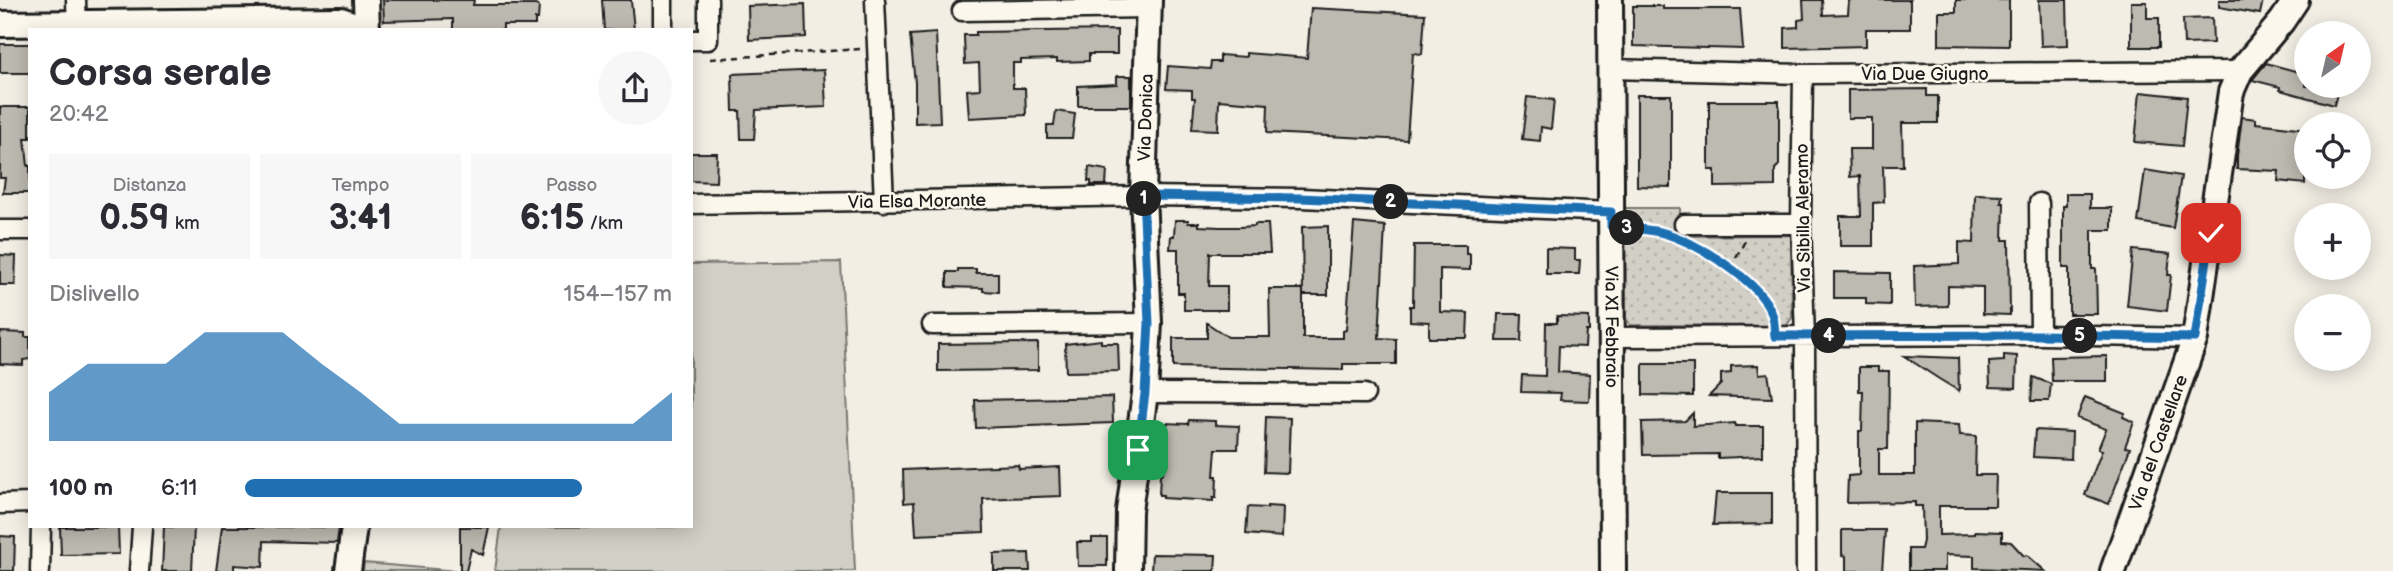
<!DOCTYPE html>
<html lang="it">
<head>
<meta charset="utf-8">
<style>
	body { margin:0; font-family:"Balsamiq Sans",sans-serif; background:#f7f7f7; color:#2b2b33; height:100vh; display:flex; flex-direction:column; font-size:26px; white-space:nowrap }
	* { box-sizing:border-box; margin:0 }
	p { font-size:23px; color:#7c7c81 }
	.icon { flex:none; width:38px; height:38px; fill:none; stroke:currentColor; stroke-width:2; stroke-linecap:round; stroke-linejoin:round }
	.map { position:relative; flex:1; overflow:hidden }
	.sheet { position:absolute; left:28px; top:28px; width:665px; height:500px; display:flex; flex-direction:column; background:#fff; border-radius:0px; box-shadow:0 4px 18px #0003 }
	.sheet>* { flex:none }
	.needle { width:46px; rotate:34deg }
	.controls { position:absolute; left:2294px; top:21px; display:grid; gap:14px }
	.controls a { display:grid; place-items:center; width:77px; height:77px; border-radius:50%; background:#fff; box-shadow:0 4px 18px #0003; font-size:35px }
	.pin { position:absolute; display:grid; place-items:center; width:60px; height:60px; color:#fff; margin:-30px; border-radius:14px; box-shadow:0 4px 10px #0006 }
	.km { position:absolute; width:35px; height:35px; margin:-18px; border-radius:50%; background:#222; color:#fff; font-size:19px; line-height:35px; text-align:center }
	.round { display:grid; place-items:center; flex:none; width:74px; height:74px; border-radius:37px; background:#f7f7f7 }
	.overview { display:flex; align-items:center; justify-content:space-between; height:119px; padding:0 21px }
	h1 { font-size:38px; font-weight:700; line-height:52px }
	.figures { display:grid; grid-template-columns:repeat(3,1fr); gap:10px; height:119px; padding:7px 21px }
	.figures div { display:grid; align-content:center; border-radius:0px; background:#f7f7f7; text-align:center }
	.figures b { font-size:35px; font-weight:700 }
	.figures small { font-size:19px; font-weight:400 }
	.figures p { font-size:19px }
	.chart { height:196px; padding:14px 21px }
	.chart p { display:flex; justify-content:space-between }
	.chart svg { width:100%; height:126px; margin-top:7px; fill:#1f6fb2; opacity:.7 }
	ul { padding:0 21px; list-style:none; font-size:23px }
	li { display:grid; grid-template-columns:112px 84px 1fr; align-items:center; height:52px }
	li i { height:18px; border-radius:9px; background:#1f6fb2 }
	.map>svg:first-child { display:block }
	.grass { fill:url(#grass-dots); stroke:#777671; stroke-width:2 }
	.park { fill:#d2cfc6; stroke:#777671; stroke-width:2 }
	.building { fill:#bdbab1; stroke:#1c1c1c; stroke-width:2 }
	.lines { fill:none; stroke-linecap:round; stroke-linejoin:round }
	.street-casing { stroke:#1c1c1c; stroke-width:23 }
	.secondary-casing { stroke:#1c1c1c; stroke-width:30 }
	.path { stroke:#1c1c1c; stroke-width:2.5; stroke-dasharray:7 5; stroke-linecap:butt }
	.street { stroke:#fbf7ec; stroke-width:18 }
	.secondary { stroke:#fbf7ec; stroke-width:24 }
	.route-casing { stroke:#fff; stroke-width:14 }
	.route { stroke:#1f6fb2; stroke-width:9 }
	.labels { text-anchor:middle; stroke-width:5; stroke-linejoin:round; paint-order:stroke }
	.street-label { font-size:18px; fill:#1c1c1c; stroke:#fbf7ec }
</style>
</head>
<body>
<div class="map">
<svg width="2393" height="571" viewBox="0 0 2393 571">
	<defs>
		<pattern id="grass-dots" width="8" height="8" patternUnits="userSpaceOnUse" patternTransform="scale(1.75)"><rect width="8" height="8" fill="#d2cfc6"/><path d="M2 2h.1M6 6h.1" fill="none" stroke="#b4b1aa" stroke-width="1.8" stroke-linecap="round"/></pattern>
	</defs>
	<rect width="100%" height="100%" fill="#f2eee4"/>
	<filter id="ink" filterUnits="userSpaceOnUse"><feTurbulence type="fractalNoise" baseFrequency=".0143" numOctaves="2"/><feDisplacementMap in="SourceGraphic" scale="14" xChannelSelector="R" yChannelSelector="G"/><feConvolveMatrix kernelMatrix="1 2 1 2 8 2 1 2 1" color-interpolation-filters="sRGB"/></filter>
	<g filter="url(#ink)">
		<path class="grass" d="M1624,208H1680V236L1791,235L1792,318L1786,326L1630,325L1626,318Z"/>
		<path class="park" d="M841,262L855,571H495L501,527H691V264Z
			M364,563L458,571H363Z"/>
		<path class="building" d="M383,0H474L473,5H535L539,6L538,19H535V25H503V30H453V19L384,21Z
			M602,0H631L634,30H604Z
			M1803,0H1822L1823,15L1848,14L1849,0H1910V29H1866V46L1785,48V28L1798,27V20L1804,19Z
			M1956,0H2009V46L1939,45V12H1956Z
			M2039,0H2067L2068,45L2041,46Z
			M2219,0H2263L2260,14L2219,7Z
			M2131,2H2147V18H2159V47H2131Z
			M805,4L806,37L749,40L748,6Z
			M1633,6H1663V9H1740L1743,49L1633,46Z
			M1311,8L1425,14L1422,54L1413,53L1407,140L1267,133L1268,104L1219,100L1218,130L1192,129L1195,98H1192V90L1166,89L1168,66L1210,69L1211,62H1220V55L1246,57V53L1307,58Z
			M2212,18L2213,43L2184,44L2183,19Z
			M1117,30V54H1089V61L1057,62V59L1021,60V63H1013V88H1025L1026,115L969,118L967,90L980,89L979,63L965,64L964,35H976V32Z
			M936,33L940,122L915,123V83L910,35Z
			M0,44H30V73H0Z
			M2266,63L2306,74V86H2339L2334,105L2280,90V87L2252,80Z
			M824,70L826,107L756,110L754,139H741L740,111H733L732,74Z
			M1117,76H1131V106H1078V86L1117,84Z
			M1927,89V96H1938V123H1902L1903,166H1883L1884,202L1873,203V246H1840V216H1861L1860,176L1850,177L1849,149H1872V118H1848V90Z
			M2140,92L2187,97L2182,146L2135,142Z
			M1637,95H1671V187L1637,186Z
			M1527,97L1554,100L1551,129L1541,127L1540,141L1522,139Z
			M1709,101H1779V165L1775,169V186L1715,187V170H1709Z
			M0,107H30V138H25L28,166H30V193H3L5,178H0Z
			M1056,111L1075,114L1072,138H1047V125H1054Z
			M2242,117L2256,119V123L2306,129L2305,184L2278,181L2279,171L2237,169V156Z
			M691,153H717L716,182L691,181Z
			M1089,167L1107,170L1106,185H1091V181H1088Z
			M2145,170L2181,176L2173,228L2138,222Z
			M1975,194L2002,195L2001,202H2004L2003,240H2009L2010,315L1983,314V287L1948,286V306L1915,307L1914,266L1959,264V242L1974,243Z
			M2066,194H2090V208H2112V230H2092V269H2096L2097,314H2069V268H2063V206H2066Z
			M1175,220H1188V223H1199V226L1220,227H1240L1255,226V224H1268L1270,253H1210L1209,286H1227V310H1184V293H1178V249H1170L1171,236H1174Z
			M1354,223L1385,226L1379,338L1396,339V364H1343V370L1173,367V338H1207V323L1228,337H1270L1269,289H1303V338H1343V331L1346,330Z
			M1328,226V295H1303L1302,227Z
			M1414,245H1466V254H1470V270L1440,269V312L1468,313L1467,338H1429V322L1410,321V306H1413Z
			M1546,248L1575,249V260H1580L1579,274H1546Z
			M2133,250L2170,254L2168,275H2171L2167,311L2127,306Z
			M0,255L16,256L15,285H0Z
			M958,269H976V273H998V292L983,291V288L947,287V272H958Z
			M1834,272L1890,273V305L1866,304V298H1834Z
			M1498,314H1522L1521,341H1497Z
			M1557,316L1589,317V331H1586L1585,347L1559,346L1558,372L1590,374L1589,401L1560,400L1561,393L1521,392L1522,375L1545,376L1546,323H1557Z
			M0,332L25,333V337H30V359L23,360V365L0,364Z
			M1101,340V343H1118L1119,371L1066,372L1065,344Z
			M1038,343V370L938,371V344Z
			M2004,355L2017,356L2016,388L1990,387L1989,362L2004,361Z
			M1904,356L1958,358L1959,391L1939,379Z
			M2107,356V381H2052L2051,357Z
			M1643,364H1693V396L1643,395Z
			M1758,365L1759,374L1768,373L1772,398L1709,396L1721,384V374L1731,373V366Z
			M1859,367H1878V371H1889L1888,449H1879V475H1915V423L1959,425L1960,435L1976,436L1975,475H1996L1995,506H1939V535L1975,534V531L2002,532V541L2011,542L2024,556L2027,555L2045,571L1974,568V556L1945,555V571H1909V549H1921L1923,541L1922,506H1915V502L1847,503L1848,476L1859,475V431H1862L1863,391H1859Z
			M2033,377L2051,384L2049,401H2031Z
			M1112,397L1113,423L976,428L975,400Z
			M2085,397L2125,413L2123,417L2134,422L2125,447L2130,448L2109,504L2085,495L2102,450L2098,449L2106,429L2077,418Z
			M1693,413V426L1735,423V426H1763V456L1718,458V454L1643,455L1642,422L1685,421Z
			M1266,417L1290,418L1288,473L1264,472Z
			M1189,420L1215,421V425L1239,426L1238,449H1216L1214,476H1217L1216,498H1213V501L1163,498V495H1159L1160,474H1163L1165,423L1188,424Z
			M2035,430L2072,432L2071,459L2033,457Z
			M1018,465L1019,469L1060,467L1061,496L983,499L984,532L916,535L914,502L904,503L903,470Z
			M1716,493H1772V524L1713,525Z
			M1267,506L1283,507L1282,537L1246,534L1248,507L1267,508Z
			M60,527H118L119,554L61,555Z
			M164,527H194L192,571H162Z
			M222,527H339L337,543L264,541L263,567L234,565V571H216Z
			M460,527H489L483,555L471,549L466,571H460Z
			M1842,530H1885L1882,571H1846V556L1842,555Z
			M0,536L15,537L14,571H0Z
			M1092,538H1107V566H1078L1077,542H1092Z
			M1029,553L1030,571H994V554Z
			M1152,554L1216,555L1215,571H1151Z"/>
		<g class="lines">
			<g class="street-casing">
				<path id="street" d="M76,0L77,30
					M663,0V30
					M875,0L884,202
					M962,11L1148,8
					M691,40H708V0
					M1610,69L1803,74L2240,71
					M1803,74L1801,224L1805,336L1806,571
					M2039,203L2040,335
					M691,204L1143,196L1301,198L1611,212
					M1684,224H1801
					M0,230H30
					M932,325L1149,323
					M1612,337L2040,335L2195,338
					M1145,393L1365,394
					M0,504L30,503
					M40,571L41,527
					M139,571L142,527"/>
			</g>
			<g class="secondary-casing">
				<g id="secondary">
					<path d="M366,0L367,30"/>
					<path id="s1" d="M1610,0L1613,571"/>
					<path d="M0,24L341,20L352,24L357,30"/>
					<path d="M348,571L354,527"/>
					<path id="s2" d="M1128,571L1129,511L1145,393L1149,323L1143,196L1149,0"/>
					<path id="s3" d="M2113,571L2195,338L2231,92L2240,71L2282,21L2296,0"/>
				</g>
			</g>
			<path class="path" d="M710,59L860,49
				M1632,229L1670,236
				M1686,241C1715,257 1764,286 1773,319
				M1730,268L1745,241"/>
			<use href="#street" class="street"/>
			<use href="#secondary" class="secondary"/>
		</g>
	</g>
	<g class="lines" filter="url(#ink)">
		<g class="route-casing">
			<path id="route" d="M1138,450L1145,393L1149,323L1143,196L1301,198L1611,212V226C1627,228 1644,229 1660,232C1694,240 1760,281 1772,314C1775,321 1774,329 1775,336L2040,335L2195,338L2211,233"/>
		</g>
		<use href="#route" class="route"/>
	</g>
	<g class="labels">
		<g class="street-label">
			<text x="1925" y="80">Via Due Giugno</text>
			<text dy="6" stroke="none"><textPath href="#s2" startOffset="455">Via Donica</textPath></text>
			<text transform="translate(917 201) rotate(-1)" y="6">Via Elsa Morante</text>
			<text transform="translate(1803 218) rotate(-91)" y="6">Via Sibilla Aleramo</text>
			<text dy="6" stroke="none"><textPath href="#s1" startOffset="327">Via XI Febbraio</textPath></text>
			<text dy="6" stroke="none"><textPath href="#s3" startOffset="136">Via del Castellare</textPath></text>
		</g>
	</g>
</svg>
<div class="controls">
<a><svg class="needle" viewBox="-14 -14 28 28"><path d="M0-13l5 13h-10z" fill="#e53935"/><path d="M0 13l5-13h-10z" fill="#7c7c81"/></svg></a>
<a><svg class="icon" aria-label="locate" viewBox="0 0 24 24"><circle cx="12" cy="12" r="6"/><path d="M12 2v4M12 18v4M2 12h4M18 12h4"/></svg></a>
<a>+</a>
<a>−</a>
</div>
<div class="pin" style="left:1138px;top:450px;background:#1e9e55"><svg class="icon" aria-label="arrive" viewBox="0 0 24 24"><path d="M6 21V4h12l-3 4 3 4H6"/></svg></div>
<div class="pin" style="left:2211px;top:233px;background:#d93025"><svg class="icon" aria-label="check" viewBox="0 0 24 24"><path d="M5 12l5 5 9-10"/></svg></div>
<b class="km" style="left:1144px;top:199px">1</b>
<b class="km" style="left:1391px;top:202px">2</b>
<b class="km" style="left:1627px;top:228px">3</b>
<b class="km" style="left:1829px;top:336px">4</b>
<b class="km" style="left:2080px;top:336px">5</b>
<section class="sheet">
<div class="overview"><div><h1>Corsa serale</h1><p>20:42</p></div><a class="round"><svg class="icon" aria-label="share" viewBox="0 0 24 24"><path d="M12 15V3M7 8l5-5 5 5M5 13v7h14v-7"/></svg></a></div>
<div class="figures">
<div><p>Distanza</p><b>0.59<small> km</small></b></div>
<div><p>Tempo</p><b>3:41</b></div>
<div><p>Passo</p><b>6:15<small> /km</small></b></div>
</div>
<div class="chart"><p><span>Dislivello</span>154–157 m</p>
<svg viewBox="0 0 160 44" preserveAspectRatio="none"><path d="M0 44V27L10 17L20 17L30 17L40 6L50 6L60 6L70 17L80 27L90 38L100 38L110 38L120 38L130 38L140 38L150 38L160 27V44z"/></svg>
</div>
<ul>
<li><b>100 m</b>6:11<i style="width:79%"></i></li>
</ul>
</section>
</div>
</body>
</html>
